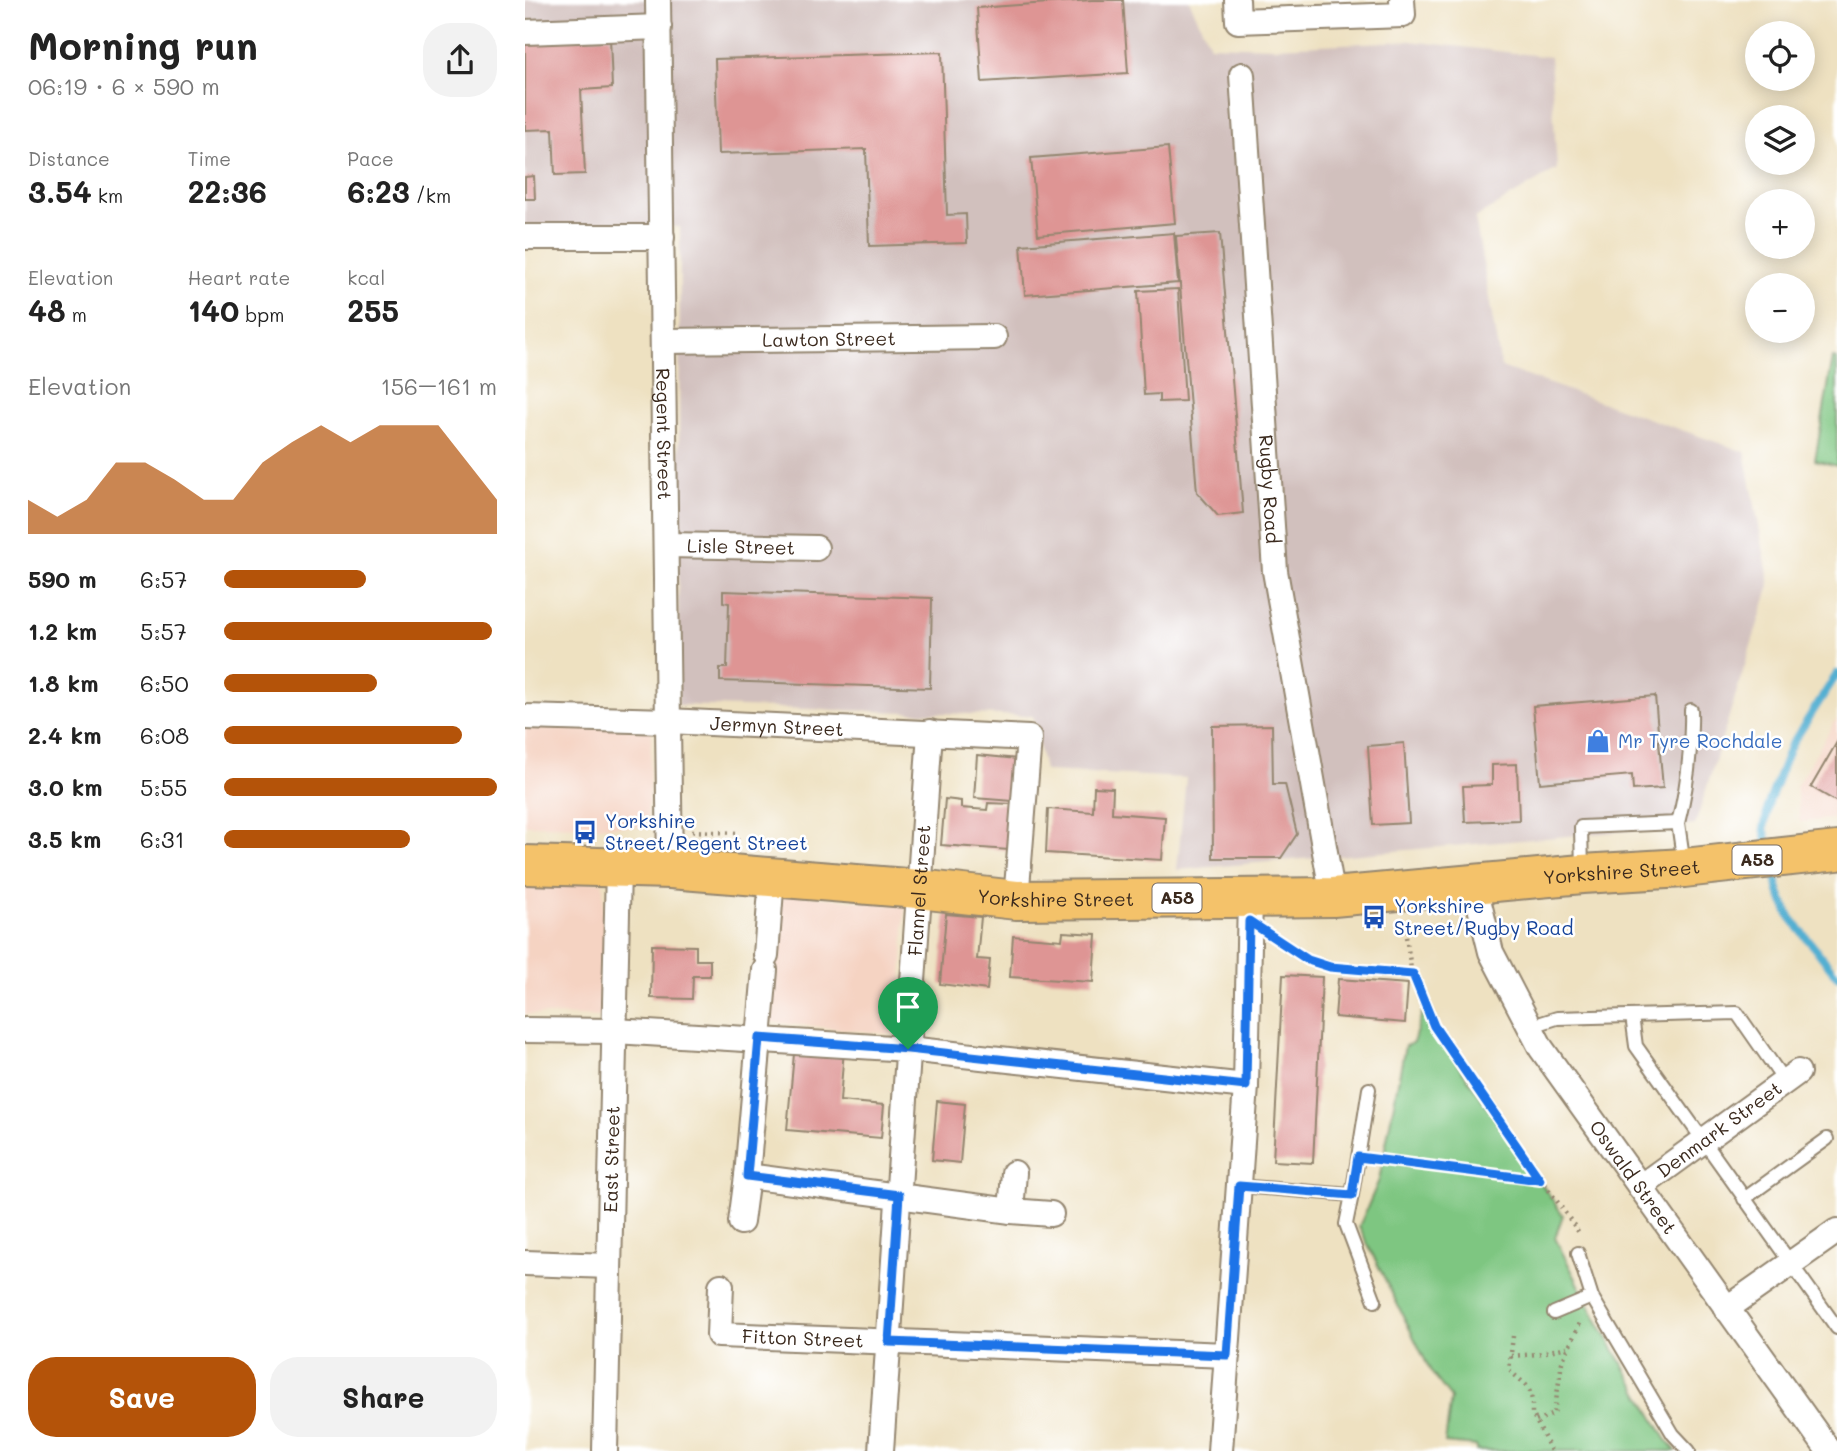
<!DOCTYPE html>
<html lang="en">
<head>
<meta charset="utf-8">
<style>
	body { margin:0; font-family:Mali,sans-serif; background:#f2f2f2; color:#222; height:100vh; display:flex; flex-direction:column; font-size:26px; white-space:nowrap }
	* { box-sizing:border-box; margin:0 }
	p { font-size:23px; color:#767676 }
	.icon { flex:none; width:38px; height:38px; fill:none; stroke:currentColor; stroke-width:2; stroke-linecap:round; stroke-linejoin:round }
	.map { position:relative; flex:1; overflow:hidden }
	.drawer { display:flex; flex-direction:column; background:#fff; width:525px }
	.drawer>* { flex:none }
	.buttons { position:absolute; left:1220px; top:21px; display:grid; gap:14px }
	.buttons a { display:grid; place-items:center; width:70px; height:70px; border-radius:50%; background:#fff; box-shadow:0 4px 18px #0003; font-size:35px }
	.pin { position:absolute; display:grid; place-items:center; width:60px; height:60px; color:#fff; margin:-72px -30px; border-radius:50% 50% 50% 0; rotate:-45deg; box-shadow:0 0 7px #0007 }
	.pin .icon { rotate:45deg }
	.round { display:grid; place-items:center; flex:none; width:74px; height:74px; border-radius:28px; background:#f2f2f2 }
	.head { display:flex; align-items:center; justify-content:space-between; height:119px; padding:0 28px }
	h1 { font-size:38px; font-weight:800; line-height:52px }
	.figures { display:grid; grid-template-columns:repeat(3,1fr); gap:10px; height:119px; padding:7px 28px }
	.figures div { display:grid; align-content:center }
	.figures b { font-size:30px; font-weight:800 }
	.figures small { font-size:19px; font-weight:400 }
	.figures p { font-size:19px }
	.chart { height:196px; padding:14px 28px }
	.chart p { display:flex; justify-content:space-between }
	.chart svg { width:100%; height:126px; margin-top:7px; fill:#b45309; opacity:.7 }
	.primary-button { display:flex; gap:14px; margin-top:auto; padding:14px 28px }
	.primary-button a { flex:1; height:80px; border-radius:28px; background:#b45309; color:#fff; font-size:28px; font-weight:800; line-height:80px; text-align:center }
	.primary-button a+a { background:#f2f2f2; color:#222 }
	ul { padding:0 28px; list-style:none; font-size:23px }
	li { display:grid; grid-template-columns:112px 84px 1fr; align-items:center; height:52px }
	li i { height:18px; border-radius:9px; background:#b45309 }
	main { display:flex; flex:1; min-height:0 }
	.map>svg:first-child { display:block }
	.built { fill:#f5d3c2 }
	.industrial { fill:#d1c0bd }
	.green { fill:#7ec681; stroke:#5c7850; stroke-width:2 }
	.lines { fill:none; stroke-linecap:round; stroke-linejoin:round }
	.stream { stroke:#52afd1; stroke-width:8 }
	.building { fill:#de9594 }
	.lane-casing { stroke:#948670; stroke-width:16 }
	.street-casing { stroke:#948670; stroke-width:28 }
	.highway-casing { stroke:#948670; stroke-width:42 }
	.path { stroke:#948670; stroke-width:4.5; stroke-dasharray:2 5; stroke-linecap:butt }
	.lane { stroke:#fff; stroke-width:12 }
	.street { stroke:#fff; stroke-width:24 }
	.highway { stroke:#f4c26a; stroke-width:38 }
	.route-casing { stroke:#fff; stroke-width:14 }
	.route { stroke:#1a73e8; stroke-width:9 }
	.labels { text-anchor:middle; stroke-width:5; stroke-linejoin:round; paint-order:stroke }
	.shield { fill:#fff; stroke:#766a62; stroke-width:2 }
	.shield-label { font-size:18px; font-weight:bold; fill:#3b2a1e }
	.street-label { font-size:19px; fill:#3b2a1e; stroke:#fff }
	.shop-label { font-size:19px; fill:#366cbe; stroke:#fff; text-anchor:start }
	.transit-label { font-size:19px; fill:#164399; stroke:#fff; text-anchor:start }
</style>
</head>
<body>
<main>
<section class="drawer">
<div class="head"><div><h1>Morning run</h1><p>06:19 · 6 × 590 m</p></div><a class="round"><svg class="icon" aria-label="share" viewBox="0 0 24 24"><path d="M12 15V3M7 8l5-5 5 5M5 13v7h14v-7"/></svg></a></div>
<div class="figures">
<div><p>Distance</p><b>3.54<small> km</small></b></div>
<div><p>Time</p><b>22:36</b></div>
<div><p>Pace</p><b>6:23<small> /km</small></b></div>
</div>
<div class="figures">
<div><p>Elevation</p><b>48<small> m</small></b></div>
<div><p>Heart rate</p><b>140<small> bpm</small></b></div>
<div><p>kcal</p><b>255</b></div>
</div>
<div class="chart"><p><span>Elevation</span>156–161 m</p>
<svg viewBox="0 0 160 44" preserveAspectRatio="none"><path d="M0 44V32L10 38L20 32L30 19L40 19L50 25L60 32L70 32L80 19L90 12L100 6L110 12L120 6L130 6L140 6L150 19L160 32V44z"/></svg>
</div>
<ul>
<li><b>590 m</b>6:57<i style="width:52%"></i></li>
<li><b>1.2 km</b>5:57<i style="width:98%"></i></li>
<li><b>1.8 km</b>6:50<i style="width:56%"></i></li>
<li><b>2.4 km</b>6:08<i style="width:87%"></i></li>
<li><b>3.0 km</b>5:55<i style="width:100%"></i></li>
<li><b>3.5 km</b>6:31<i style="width:68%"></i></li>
</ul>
<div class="primary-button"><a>Save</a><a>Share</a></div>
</section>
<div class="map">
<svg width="1312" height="1451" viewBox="0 0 1312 1451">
	<rect width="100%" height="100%" fill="#fff"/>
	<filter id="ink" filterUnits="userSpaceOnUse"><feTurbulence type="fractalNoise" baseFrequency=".0143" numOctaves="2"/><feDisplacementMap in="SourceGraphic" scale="14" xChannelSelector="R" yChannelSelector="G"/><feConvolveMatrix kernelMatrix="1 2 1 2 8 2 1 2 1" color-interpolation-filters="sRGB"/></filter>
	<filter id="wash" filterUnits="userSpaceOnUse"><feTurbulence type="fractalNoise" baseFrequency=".00686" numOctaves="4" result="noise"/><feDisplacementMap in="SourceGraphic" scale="28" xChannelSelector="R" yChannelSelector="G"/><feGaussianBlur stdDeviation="1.57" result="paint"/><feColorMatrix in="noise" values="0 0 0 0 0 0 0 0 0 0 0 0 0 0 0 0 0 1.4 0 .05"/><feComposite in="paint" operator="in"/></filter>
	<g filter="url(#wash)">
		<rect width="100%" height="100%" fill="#eee1c1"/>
		<path class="built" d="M1312,718V818L1275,822L1271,787Z
			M0,721L127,725L122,827L0,825Z
			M0,882H78L80,1017L0,1014Z
			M255,893L380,906L375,1035L245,1022Z"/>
		<path class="industrial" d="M0,0H664L685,45L749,47L885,41L1025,57L1032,169L950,218L976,367L1220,452L1245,585L1170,825L652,870L661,778L519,771L508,716L153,705L155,227L0,225Z"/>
		<path class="green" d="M1308,358L1312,359V466L1290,460Z
			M897,1013L1038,1215L1030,1238L1073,1322L1141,1439L1151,1451H951V1446L920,1443L926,1398L906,1372L834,1227L854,1180L880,1046L888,1043Z"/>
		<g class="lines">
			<path class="stream" d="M1244,849L1239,828L1244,802L1265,747L1312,674
				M1249,869L1254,892L1265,917L1312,976"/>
		</g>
		<g id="blocks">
			<path class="building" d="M567,0H598L603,73L457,82L452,8Z
				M85,37L87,88L56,90L60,174L30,175L28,129L0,130V41Z
				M417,52L422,215L441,214L442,243L344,246L341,149L193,154L190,59Z
				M643,147L650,223L513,235L506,158Z
				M9,176L10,199H0V177Z
				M649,233L653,283L500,295L496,245Z
				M695,233L718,513L693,516L672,492L651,236Z
				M653,289L660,401L634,402V394L619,395L613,291Z
				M198,591L407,598L405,688L195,681V668H202L204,603L198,602Z
				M1130,696L1138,788L1108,790L1107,775L1015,783L1008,706Z
				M747,725L748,784H760L772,834L756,858H688L687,726Z
				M1312,742V802L1286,787Z
				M879,743L884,823L848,825L843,746Z
				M452,755L492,759L488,801L449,798Z
				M992,764L994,820L940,822L938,786L967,785V765Z
				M569,787L588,788L587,813L640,817L637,860L521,853L523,809L568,812Z
				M420,799L436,801V808L462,810L463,803L488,804L484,850L416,845Z
				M421,914L456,917L452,959L465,960L462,990L415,984Z
				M538,932L571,934L568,982L485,977L488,936L537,940Z
				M127,945L171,946V960H185V976H168L167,999L126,998Z
				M758,975L797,977L788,1163L748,1161Z
				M813,979L883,984L880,1023L810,1017Z
				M270,1043L319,1048L315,1101L359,1105L356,1138L262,1130Z
				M412,1101L440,1104L435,1163L407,1160Z"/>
		</g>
	</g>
	<g filter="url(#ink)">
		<use href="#blocks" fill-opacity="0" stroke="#948670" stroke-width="2"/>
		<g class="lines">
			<g class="lane-casing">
				<path id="lane" d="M1153,823C1163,784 1167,750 1166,710
					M1057,870L1056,827L1153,823L1159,864
					M1107,1016L1111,1046L1312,1328
					M1004,1027L1032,1018L1212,1013L1260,1082
					M714,1186L827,1195L844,1089
					M827,1195L821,1224L850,1301
					M1219,1199L1302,1139
					M1053,1253L1067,1297L1148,1434L1164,1451
					M1029,1313L1067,1297"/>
			</g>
			<g class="street-casing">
				<g id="street">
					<path id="s1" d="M133,0L145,869"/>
					<path d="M712,0L713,21L878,15L877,0"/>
					<path d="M0,32L134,27"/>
					<path id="s2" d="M717,75L750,571L808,897"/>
					<path d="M0,237H137"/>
					<path id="s3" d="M138,341L469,337"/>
					<path id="s4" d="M142,545L291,548"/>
					<path id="s5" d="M0,717L143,721L504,738L491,900"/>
					<path id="s6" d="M949,883L966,952L1016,1048L1304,1451"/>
					<path d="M241,955L247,877"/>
					<path d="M0,1030L90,1031L383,1049L721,1086"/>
					<path d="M222,1176L486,1211L526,1214"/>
					<path id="s7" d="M1115,1187L1273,1072"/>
					<path d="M486,1211L489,1173"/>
					<path d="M216,1222L222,1176L240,970"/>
					<path d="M0,1263L84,1266"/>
					<path id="s8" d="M196,1286L194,1335L702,1355"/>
					<path d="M1201,1309L1312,1231"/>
					<path id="s9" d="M80,1451L93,868"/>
					<path id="s10" d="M356,1451L405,732"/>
					<path d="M695,1451L721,1086L725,897"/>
				</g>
			</g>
			<g class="highway-casing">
				<g id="highway">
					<path id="s11" d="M0,865L145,869L394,889L491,900L808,897L1057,874L1159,868L1312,851"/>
				</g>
			</g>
			<path class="path" d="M167,831L212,833V842
				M879,923L886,969L909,1026L1055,1234
				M750,938L783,960L805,967L888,974
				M851,1159L1015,1180
				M988,1336L984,1370L1001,1385L1005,1392L1007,1400V1413L1026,1451
				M986,1356L1012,1354L1042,1347
				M1011,1421L1029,1414L1037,1362L1055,1323"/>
			<use href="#lane" class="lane"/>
			<use href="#street" class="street"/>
			<use href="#highway" class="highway"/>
		</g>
	</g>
	<g class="lines" filter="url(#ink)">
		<g class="route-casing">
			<path id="route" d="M724,921L783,960L805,967L888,974L909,1026L1015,1180L833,1157L827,1195L714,1186L702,1355L364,1342L374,1195L222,1176L234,1038L383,1049L721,1086Z"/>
		</g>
		<use href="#route" class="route"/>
	</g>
	<defs>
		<g id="shop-bare" transform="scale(1.89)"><path d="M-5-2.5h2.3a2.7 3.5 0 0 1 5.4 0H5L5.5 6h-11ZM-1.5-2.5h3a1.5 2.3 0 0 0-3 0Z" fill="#3f7fe0" stroke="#fff" stroke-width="2.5" paint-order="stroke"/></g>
		<g id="bus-bare" transform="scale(1.89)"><path d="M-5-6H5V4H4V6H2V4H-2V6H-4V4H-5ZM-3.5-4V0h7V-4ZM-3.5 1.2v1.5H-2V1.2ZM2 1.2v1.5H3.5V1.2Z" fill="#1a4fb4" stroke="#fff" stroke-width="2.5" paint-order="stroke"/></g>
	</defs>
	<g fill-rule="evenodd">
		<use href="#shop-bare" x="1073" y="741"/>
		<use href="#bus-bare" x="60" y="832"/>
		<use href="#bus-bare" x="849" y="917"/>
	</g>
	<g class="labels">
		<g class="shield">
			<rect x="1207.5" y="845.5" width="49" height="29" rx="5"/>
			<rect x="627.5" y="883.5" width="49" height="29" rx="5"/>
		</g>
		<g class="shield-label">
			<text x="1232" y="866">A58</text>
			<text x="652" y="904">A58</text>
		</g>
		<g class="street-label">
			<text dy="7" stroke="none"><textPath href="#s3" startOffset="166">Lawton Street</textPath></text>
			<text dy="7" stroke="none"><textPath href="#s1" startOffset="434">Regent Street</textPath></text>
			<text dy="7" stroke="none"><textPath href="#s2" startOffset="415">Rugby Road</textPath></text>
			<text dy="7" stroke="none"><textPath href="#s4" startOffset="74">Lisle Street</textPath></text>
			<text dy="7" stroke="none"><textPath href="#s5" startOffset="252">Jermyn Street</textPath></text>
			<text dy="7" stroke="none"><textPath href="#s11" startOffset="1099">Yorkshire Street</textPath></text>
			<text dy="7" stroke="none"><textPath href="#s10" startOffset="562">Flannel Street</textPath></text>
			<text dy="7" stroke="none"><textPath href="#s11" startOffset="532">Yorkshire Street</textPath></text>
			<text dy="7" stroke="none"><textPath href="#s7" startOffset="98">Denmark Street</textPath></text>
			<text dy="7" stroke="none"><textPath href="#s9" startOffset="292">East Street</textPath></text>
			<text dy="7" stroke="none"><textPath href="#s6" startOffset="338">Oswald Street</textPath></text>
			<text dy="7" stroke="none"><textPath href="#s8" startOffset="133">Fitton Street</textPath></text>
		</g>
		<g class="shop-label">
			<text x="1093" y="748">Mr Tyre Rochdale</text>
		</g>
		<g class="transit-label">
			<text x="80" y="828">Yorkshire<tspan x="80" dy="22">Street/Regent Street</tspan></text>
			<text x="869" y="913">Yorkshire<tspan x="869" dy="22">Street/Rugby Road</tspan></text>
		</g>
	</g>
</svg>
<div class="buttons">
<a><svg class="icon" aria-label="locate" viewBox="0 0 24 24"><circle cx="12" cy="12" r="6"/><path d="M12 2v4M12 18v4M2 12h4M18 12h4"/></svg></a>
<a><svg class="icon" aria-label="layers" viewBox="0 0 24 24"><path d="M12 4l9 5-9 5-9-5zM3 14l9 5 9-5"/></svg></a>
<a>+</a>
<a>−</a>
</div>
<div class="pin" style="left:383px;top:1049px;background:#1e9e55"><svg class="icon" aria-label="arrive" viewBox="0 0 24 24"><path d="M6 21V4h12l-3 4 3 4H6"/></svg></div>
</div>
</main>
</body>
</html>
